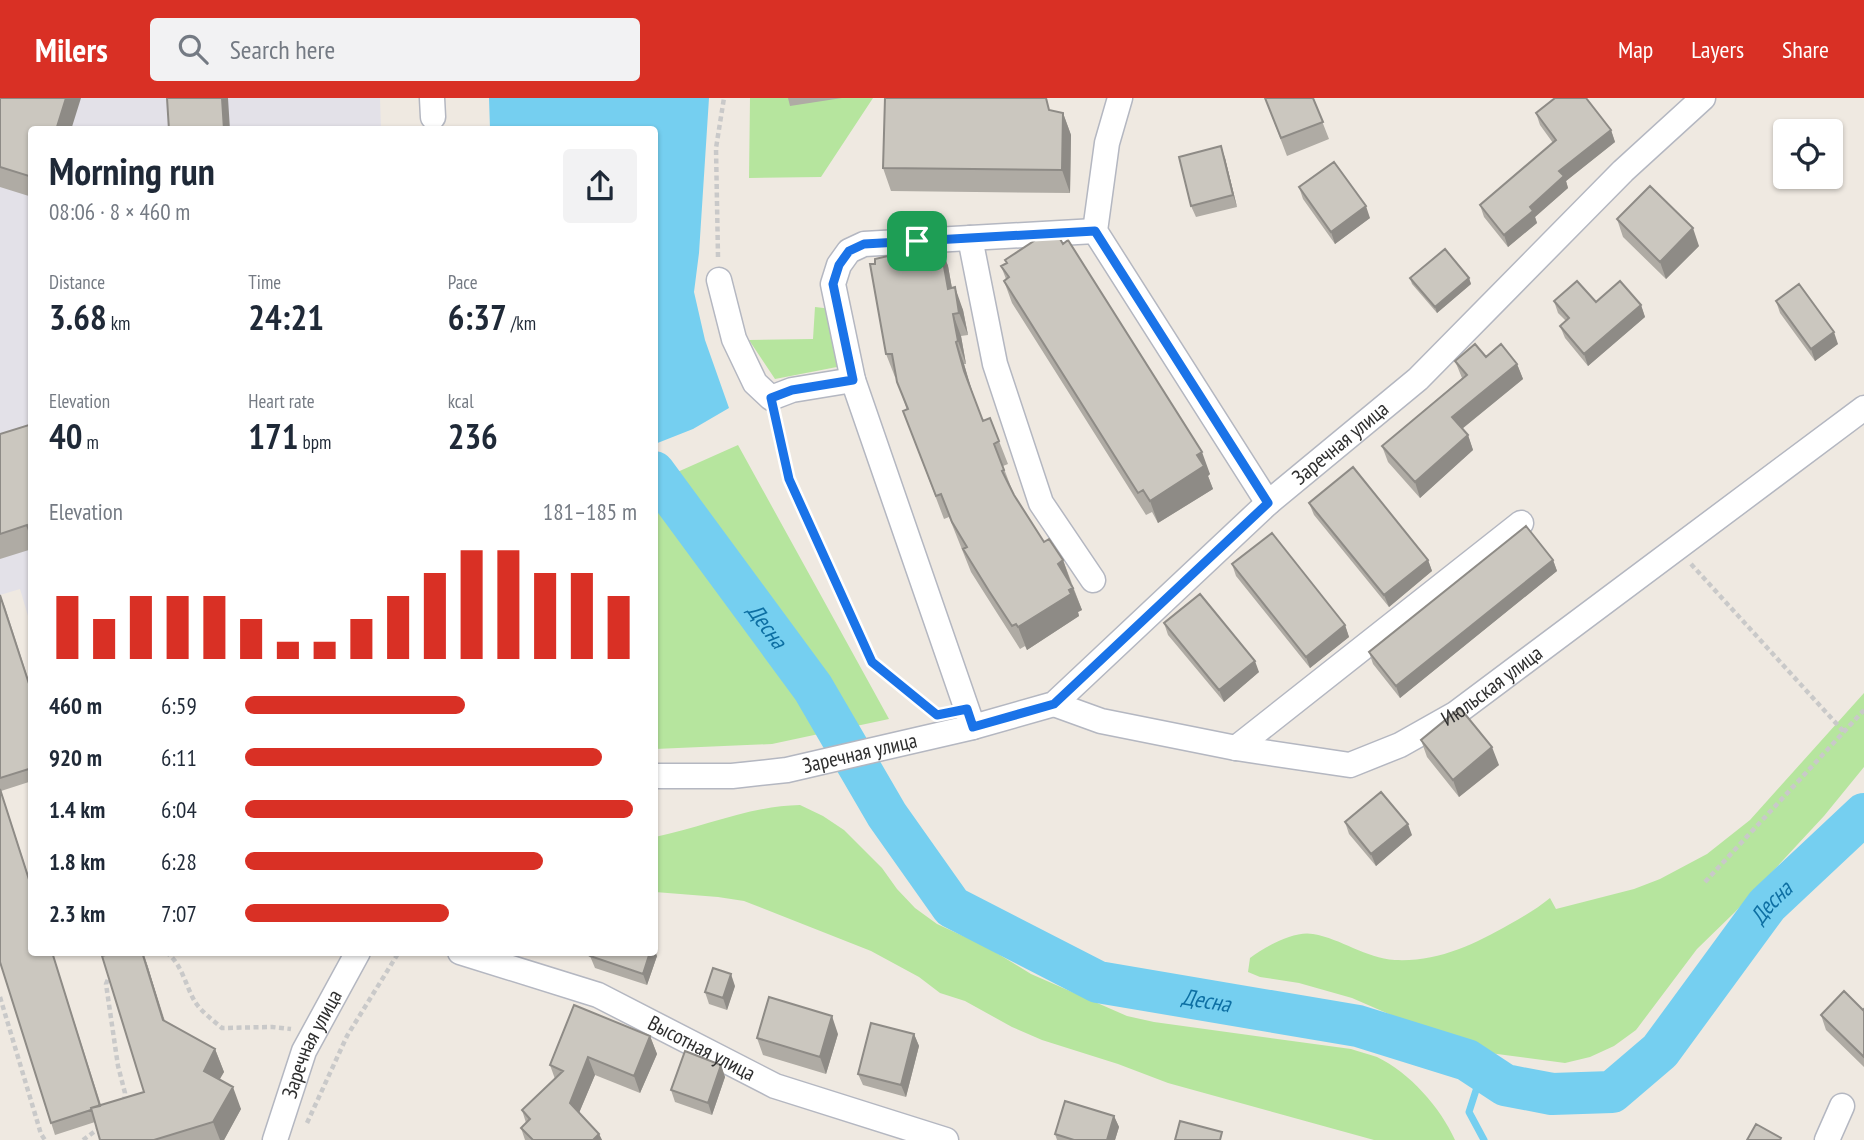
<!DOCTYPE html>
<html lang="en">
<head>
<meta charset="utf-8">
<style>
	body { margin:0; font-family:"PT Sans Narrow",sans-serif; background:#f2f2f3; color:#1f2937; height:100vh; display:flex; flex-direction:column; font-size:26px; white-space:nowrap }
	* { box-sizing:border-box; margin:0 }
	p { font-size:23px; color:#747a83 }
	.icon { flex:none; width:38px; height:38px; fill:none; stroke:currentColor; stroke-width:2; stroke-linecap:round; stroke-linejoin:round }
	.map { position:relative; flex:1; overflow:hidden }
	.drawer { position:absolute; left:28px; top:28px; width:630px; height:830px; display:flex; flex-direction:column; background:#fff; border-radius:7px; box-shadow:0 2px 5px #0004 }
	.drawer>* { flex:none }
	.tools { position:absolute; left:1773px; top:21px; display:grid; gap:14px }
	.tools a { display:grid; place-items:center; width:70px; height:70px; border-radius:7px; background:#fff; box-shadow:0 2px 5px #0004; font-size:35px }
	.pin { position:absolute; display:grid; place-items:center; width:60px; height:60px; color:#fff; margin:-30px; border-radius:14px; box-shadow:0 4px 10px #0006 }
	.round { display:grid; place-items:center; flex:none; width:74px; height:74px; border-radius:7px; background:#f2f2f3 }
	.headline { display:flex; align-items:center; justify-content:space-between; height:119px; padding:0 21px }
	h1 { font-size:38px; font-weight:800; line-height:52px }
	.metrics { display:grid; grid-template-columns:repeat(3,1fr); gap:10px; height:119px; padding:7px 21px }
	.metrics div { display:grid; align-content:center }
	.metrics b { font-size:35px; font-weight:800 }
	.metrics small { font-size:19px; font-weight:400 }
	.metrics p { font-size:19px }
	.chart { height:196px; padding:14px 21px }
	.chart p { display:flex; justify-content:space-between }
	.chart svg { width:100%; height:126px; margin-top:7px; stroke:#d93025; stroke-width:6 }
	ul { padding:0 21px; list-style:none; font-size:23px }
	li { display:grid; grid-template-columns:112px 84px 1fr; align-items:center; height:52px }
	li i { height:18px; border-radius:9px; background:#d93025 }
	header { display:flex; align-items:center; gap:42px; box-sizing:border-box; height:98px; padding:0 35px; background:#d93025; color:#fff }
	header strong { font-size:33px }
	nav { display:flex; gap:38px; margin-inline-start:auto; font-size:24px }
	.search { width:490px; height:63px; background:#f2f2f3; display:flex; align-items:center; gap:18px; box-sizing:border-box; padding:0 24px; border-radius:7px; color:#747a83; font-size:26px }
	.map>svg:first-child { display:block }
	.industrial { fill:#e3e1e8 }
	.green { fill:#b6e59e }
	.water { fill:#75cff0 }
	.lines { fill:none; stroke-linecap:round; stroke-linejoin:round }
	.stream { stroke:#75cff0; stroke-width:7 }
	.river { stroke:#75cff0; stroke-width:42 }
	.minor-casing { stroke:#b4b7c1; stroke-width:27 }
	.path { stroke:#c9c9c9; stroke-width:4.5; stroke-dasharray:5 3.5; stroke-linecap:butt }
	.minor { stroke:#fff; stroke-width:24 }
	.wall { fill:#afaba4 }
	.shaded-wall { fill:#8e8b86 }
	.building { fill:#cbc7bf; stroke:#8e8b86; stroke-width:2 }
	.route-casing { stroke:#fff; stroke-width:14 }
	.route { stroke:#1a73e8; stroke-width:9 }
	.labels { text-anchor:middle; stroke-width:5; stroke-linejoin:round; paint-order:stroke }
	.street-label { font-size:21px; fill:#2e2e2e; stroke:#fff }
	.water-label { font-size:23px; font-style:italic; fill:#0d6fa3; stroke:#fff }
</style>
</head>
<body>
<header>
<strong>Milers</strong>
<div class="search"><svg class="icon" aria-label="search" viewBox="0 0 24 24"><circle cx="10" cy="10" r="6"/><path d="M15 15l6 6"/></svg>Search here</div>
<nav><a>Map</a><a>Layers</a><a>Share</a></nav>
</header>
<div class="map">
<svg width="1864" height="1042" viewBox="0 0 1864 1042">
	<rect width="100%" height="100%" fill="#efe9e1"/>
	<path class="industrial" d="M0,0H380L381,31L32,32L31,528L20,491L0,497Z"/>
	<path class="green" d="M750,0H873L821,79L749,80Z
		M815,209L832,211L842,268L775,281L749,242L813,241Z
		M738,347L889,621L772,646L655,651L654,576L658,573L654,560L655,384Z
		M1864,595V669L1824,718L1735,814L1697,851L1636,932L1614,948L1590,959L1565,965L1474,953L1352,900L1299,885L1260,879L1248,874L1250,860C1264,849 1295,832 1313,836C1342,841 1365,860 1395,862C1438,864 1473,847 1510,826C1524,818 1538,810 1550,800L1556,811L1634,791L1660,781L1707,756L1750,722Z
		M800,707L823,718L844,732L882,770L897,791L915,810L937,826L985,848L1031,876L1127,918L1154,924L1351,951C1359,954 1369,956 1377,959C1410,975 1440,1009 1455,1042H1374L1168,985L1118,966L1042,942L1012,929L965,903L940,895L919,879L871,853L744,803L718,799L655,794V739C704,729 749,708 800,707Z"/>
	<path class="water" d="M489,0H709L699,155L694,194L705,242L729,310L693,331L655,346L654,32L490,31Z"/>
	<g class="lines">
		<path class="stream" d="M1484,1042L1469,1014L1479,983L1485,974"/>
		<path class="river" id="s1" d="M654,374L813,590L887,717L952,809L1098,884L1358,928L1467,962L1505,987L1552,996L1612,994L1660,953L1767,807L1864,716"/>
		<g class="minor-casing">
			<g id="minor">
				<path d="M432,0L433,19"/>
				<path d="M1120,0L1107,45L1095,133L1268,405"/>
				<path d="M970,140L995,266L1041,405L1093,482"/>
				<path d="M719,182L734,241L755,285L771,300L792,292L853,282"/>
				<path id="s2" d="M1054,606L1101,623L1236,650L1350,667L1400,647L1455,616L1864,310"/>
				<path d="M973,629L853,282L833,186L839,167L849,153L864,146L1095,133"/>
				<path d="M1236,650L1521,425"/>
				<path id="s3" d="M654,678H732L787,672L973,629L1054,606L1268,405L1418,281L1623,73L1703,0"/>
				<path id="s4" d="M460,854L598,897L775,988L946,1042"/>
				<path id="s5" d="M275,1042L304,953L358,854"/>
				<path d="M1827,1042L1842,1008"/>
			</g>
		</g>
		<path class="path" d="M718,159L716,50L724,0
			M776,322L789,381L872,564L934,614
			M1691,466L1844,634
			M1705,784L1864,612
			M166,854C182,866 185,886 194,902C200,913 213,922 222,930L272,929L291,931
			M111,874L106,886L118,968L125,995L124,1006
			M0,899L41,1036L45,1042
			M307,1025L347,938L399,854
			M83,1042L102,1028"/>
		<use href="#minor" class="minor"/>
	</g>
	<path class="wall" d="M0,0L32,32V99L0,89Z
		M788,0H842L790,8Z
		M1265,0H1313L1329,41L1287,58Z
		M1051,13L1063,15L1071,37L1070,95L891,93L883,70Z
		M1536,15L1611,32L1615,44L1566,83L1568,90L1535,119L1537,125L1508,149L1484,119L1480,107L1553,45L1540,27Z
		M1225,60L1237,109L1196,119L1191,108Z
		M1299,89L1370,120L1335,146L1303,101Z
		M1617,121L1699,148L1666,181L1623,139Z
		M940,146L948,168L952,190L963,212L968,237L961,238L966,266H964L971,291L983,323L999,343L1008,366L1003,368L1014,397L1044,444L1063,462L1082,512L1078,514L1079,518L1027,552L1025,548L1020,551L997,515L971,474L949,419L944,421L903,313L907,312L896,279H895L886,256L875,166Z
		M1005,162L1210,376L1208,378L1213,391L1158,425L1152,414L1146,417L1012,205L1004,183L1006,181L1001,168L1007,165Z
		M1410,180H1469L1471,186L1437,215L1412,186Z
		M1554,203L1641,207L1645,219L1588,268L1565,240L1560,228L1566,223L1558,215Z
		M1776,203L1838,246L1815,263L1780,215Z
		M1486,259L1517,266L1523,281L1462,331L1468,337L1473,352L1420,400L1388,364L1382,348L1462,280L1455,263Z
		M32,326V451L0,461V336Z
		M1309,405L1428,462L1432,473L1389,509L1314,417Z
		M1553,462L1557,473L1400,600L1373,566L1369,554Z
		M1232,466L1345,527L1349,539L1310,570L1236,478Z
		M0,497L5,509L32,593V683L1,693L32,789V854H52L101,1007L144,994L143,854L165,923L215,951L224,974L219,981L241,1011L224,1042H100L95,1024L55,1037L0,864Z
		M1164,525L1259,574L1224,604L1168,537Z
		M1421,642L1499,667L1459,699L1427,659Z
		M1345,724L1412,737L1376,768L1349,736Z
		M590,858H657L647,887L595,870Z
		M735,888L727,912L709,906L705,894Z
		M1864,911V969L1826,932L1821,917Z
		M838,936L826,976L763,957L757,940Z
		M914,936L919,948L906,999L863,987L858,976Z
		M650,938L657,956L640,995L595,977L579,1015L599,1036L602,1042H525L521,1030L526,1025L522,1012L555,981L550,967Z
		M721,967L725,979L712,1017L675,1004L671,992Z
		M1114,1018L1119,1029L1115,1042H1057L1055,1036Z"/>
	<path class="shaded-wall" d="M66,0H81L71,32H56Z
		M222,0H228L230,32H224Z
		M1063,15L1071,37L1070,95L1062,72Z
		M1611,32L1615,44L1566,83L1568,90L1535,119L1537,125L1508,149L1504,137L1530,109L1559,73Z
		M1221,48L1225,60L1237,109L1233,97Z
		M1366,108L1370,120L1335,146L1331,134Z
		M1693,130L1699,148L1666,181L1660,164Z
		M940,146L948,168L956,213L948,191Z
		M1469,180L1471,186L1437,215L1435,209Z
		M955,189L963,212L968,237L959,215Z
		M1641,207L1645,219L1588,268L1584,256Z
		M953,216L961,238L966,266L958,243Z
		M1834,234L1838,246L1815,263L1811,251Z
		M956,244L964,266L973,296L964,273Z
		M1517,266L1523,281L1458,334L1452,319Z
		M1468,337L1473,352L1420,400L1415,384Z
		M1202,354L1210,376L1208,378L1213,391L1158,425L1150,403L1197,357Z
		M1063,462L1071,485L1067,488L1058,466Z
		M1428,462L1432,473L1389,509L1384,497Z
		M1553,462L1557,473L1400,600L1396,588Z
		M1073,490L1082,512L1078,514L1079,518L1027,552L1018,529Z
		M1345,527L1349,539L1310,570L1306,559Z
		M1255,563L1259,574L1224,604L1219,592Z
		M1492,649L1499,667L1459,699L1453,682Z
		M1408,726L1412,737L1376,768L1371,756Z
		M654,850L657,858L647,887L643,876L650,854H654Z
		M143,854L148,869L171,945L163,922Z
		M731,876L735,888L727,912L723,900Z
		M832,918L838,936L826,976L820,959Z
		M914,936L919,948L906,999L901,987Z
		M650,938L657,956L640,995L634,978Z
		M215,951L224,974L212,995L204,973Z
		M588,959L595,977L576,1022L570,1005Z
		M721,967L725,979L712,1017L708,1005Z
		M233,989L241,1011L224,1042H220L213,1024Z
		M1114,1018L1119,1029L1115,1042H1107Z
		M599,1036L602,1042H593Z"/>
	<path class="building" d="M0,0H66L56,32H32V79L0,69Z
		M167,0H222L224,32H169Z
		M885,0H1046L1049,12L1063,15L1062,72L883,70Z
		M1265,0H1313L1323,24L1281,40Z
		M1555,0H1586L1611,32L1559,73L1564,78L1530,109L1533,113L1504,137L1480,107L1556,42L1536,15Z
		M1221,48L1233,97L1191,108L1179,59Z
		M1334,64L1366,108L1331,134L1299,89Z
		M1650,88L1693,130L1660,164L1617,121Z
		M1049,133L1052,137L1056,134L1063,146L1068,142L1202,354L1197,357L1204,368L1150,403L1143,392L1138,395L1004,183L1009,179L1001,168L1007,165L1005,162Z
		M940,146L948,191L955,189L959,215L953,216L958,243L956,244L964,273L983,323L990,320L999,343L994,346L1004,372L1002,373L1014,397L1044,444L1049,441L1063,462L1058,466L1073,490L1069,492L1071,496L1018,529L1016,526L1012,528L989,493L963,451L967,449L952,424L941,396L936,398L903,313L908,311L897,284L892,256H886L870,166H875V161Z
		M1445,151L1469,180L1435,209L1410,180Z
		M1577,183L1596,204L1620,183L1641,207L1584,256L1560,228L1569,220L1554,203Z
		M1799,186L1834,234L1811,251L1776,203Z
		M1475,246L1486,259L1501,246L1517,266L1452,319L1468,337L1415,384L1382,348L1467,277L1455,263Z
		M32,326V441L27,427L0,436V336Z
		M1353,369L1428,462L1384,497L1309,405Z
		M1526,428L1553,462L1396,588L1369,554Z
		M1272,435L1345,527L1306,559L1232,466Z
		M1200,496L1255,563L1219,592L1164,525Z
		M0,497L32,595V670L0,680Z
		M1460,610L1492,649L1453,682L1421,642Z
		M0,691L32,791V854H52L100,1008L91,1010V1012L51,1025L0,864Z
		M1381,694L1408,726L1371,756L1345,724Z
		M115,854H142L163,922L215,951L204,973L233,989L213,1024L154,1042H100L91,1010L144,994L102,858Z
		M592,854H650L643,876L590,858Z
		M713,870L731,876L723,900L705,894Z
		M1844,893L1863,912L1864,911V959L1821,917Z
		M769,899L832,918L820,959L757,940Z
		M574,907L650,938L634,978L588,959L570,1005L599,1036L593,1042H533L521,1030L530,1021L522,1012L563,973L550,967Z
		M871,925L914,936L901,987L858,976Z
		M685,953L721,967L708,1005L671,992Z
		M1065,1003L1114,1018L1107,1042H1074L1055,1036Z
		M1180,1023L1222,1034L1220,1042H1175Z
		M1756,1026L1781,1040L1780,1042H1747Z"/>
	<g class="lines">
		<g class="route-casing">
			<path id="route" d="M1095,133L1268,405L1054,606L973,629L967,611L937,617L872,564L789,381L771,300L792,292L853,282L833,186L839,167L849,153L864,146Z"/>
		</g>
		<use href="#route" class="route"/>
	</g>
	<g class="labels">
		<g class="street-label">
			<text dy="7" stroke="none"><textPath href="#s3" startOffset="796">Заречная улица</textPath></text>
			<text dy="7" stroke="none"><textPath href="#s2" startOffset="466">Июльская улица</textPath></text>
			<text dy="7" stroke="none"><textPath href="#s3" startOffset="208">Заречная улица</textPath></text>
			<text dy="7" stroke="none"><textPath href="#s5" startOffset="103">Заречная улица</textPath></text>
			<text dy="7" stroke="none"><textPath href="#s4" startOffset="261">Высотная улица</textPath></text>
		</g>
		<g class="water-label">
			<text dy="8" stroke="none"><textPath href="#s1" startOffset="191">Десна</textPath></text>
			<text dy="8" stroke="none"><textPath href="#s1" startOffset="1472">Десна</textPath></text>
			<text dy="8" stroke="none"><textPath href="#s1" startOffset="802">Десна</textPath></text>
		</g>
	</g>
</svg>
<div class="tools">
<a><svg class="icon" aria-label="locate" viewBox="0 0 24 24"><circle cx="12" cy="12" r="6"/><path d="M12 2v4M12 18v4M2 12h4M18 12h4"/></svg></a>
</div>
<div class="pin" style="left:917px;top:143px;background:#1e9e55"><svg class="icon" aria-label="arrive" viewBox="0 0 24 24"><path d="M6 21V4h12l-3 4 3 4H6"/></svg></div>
<section class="drawer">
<div class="headline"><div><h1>Morning run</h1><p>08:06 · 8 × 460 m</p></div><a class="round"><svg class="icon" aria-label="share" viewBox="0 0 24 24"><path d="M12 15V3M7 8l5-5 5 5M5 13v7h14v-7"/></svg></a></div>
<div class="metrics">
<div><p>Distance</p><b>3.68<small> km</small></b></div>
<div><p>Time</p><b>24:21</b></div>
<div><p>Pace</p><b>6:37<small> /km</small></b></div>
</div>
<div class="metrics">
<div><p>Elevation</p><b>40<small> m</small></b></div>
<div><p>Heart rate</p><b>171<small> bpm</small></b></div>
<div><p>kcal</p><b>236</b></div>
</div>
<div class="chart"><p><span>Elevation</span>181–185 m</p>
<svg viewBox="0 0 160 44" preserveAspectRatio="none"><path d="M5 44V22M15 44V30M25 44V22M35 44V22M45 44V22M55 44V30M65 44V38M75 44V38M85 44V30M95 44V22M105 44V14M115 44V6M125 44V6M135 44V14M145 44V14M155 44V22"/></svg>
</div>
<ul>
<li><b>460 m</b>6:59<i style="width:56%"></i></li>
<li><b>920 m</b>6:11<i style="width:91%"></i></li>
<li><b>1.4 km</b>6:04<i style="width:99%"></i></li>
<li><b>1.8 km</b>6:28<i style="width:76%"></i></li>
<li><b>2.3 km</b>7:07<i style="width:52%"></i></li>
</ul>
</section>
</div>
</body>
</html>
